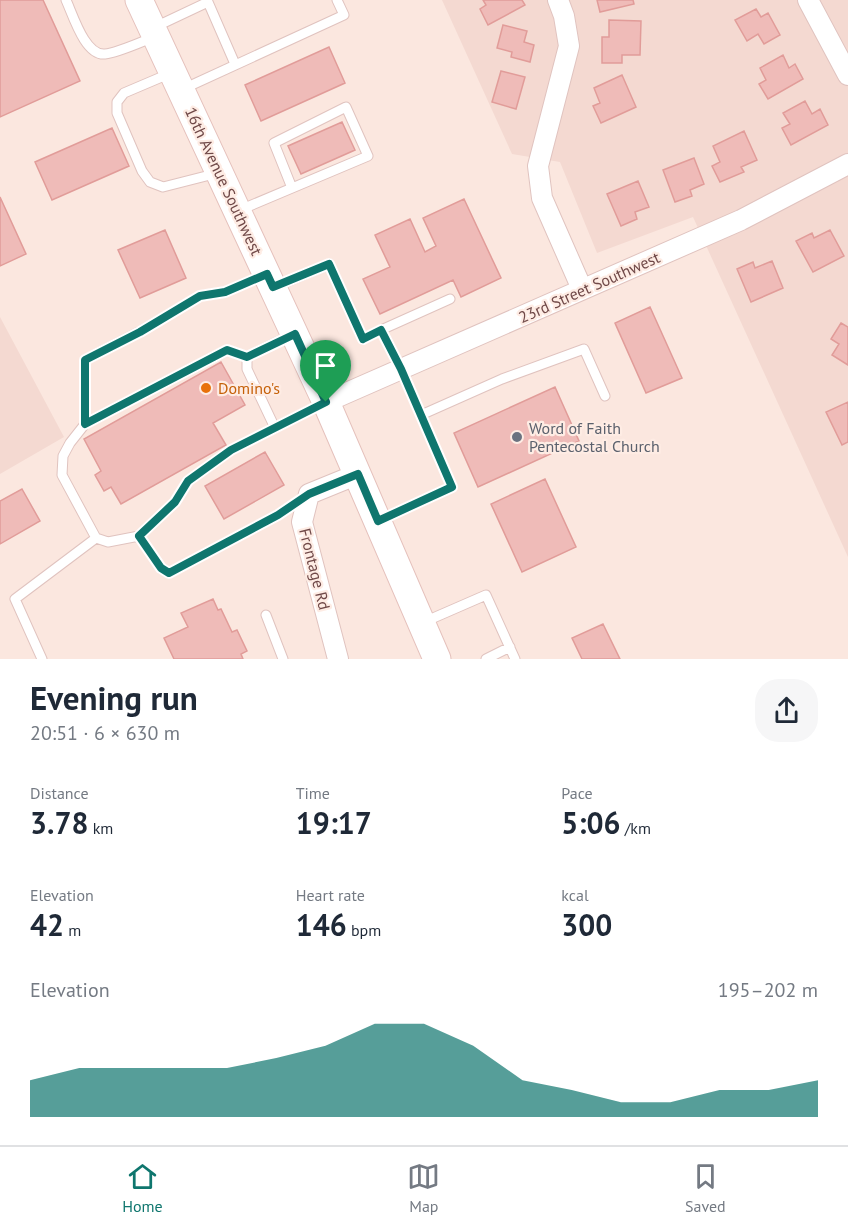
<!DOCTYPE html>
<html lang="en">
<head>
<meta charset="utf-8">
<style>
	body { margin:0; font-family:"PT Sans",sans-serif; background:#f6f6f7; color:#1f2937; height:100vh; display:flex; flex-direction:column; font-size:22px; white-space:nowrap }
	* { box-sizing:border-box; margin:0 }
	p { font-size:20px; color:#747a83 }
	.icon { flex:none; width:33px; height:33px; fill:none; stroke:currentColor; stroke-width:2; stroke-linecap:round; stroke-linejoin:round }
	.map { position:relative; height:659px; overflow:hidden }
	.drawer { display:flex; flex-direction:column; background:#fff; flex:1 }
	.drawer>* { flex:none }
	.pin { position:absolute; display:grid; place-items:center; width:51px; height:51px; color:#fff; margin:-62px -26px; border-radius:50% 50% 50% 0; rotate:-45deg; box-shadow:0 0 6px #0007 }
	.pin .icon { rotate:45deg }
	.round { display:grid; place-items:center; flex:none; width:63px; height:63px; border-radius:24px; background:#f6f6f7 }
	.head { display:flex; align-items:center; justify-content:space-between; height:102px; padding:0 30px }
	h1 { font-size:33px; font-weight:700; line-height:45px }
	.stats { display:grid; grid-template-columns:repeat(3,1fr); gap:9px; height:102px; padding:6px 30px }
	.stats div { display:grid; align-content:center }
	.stats b { font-size:30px; font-weight:700 }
	.stats small { font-size:16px; font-weight:400 }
	.stats p { font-size:16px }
	.chart { height:168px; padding:12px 30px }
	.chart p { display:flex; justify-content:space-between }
	.chart svg { width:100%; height:108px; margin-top:6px; fill:#0f766e; opacity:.7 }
	.menu { display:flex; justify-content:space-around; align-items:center; height:84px; border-top:2px solid #e0e1e3; background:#fff; font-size:16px; color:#747a83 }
	.menu a { display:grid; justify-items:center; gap:3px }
	.menu .active { color:#0f766e }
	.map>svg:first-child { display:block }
	.residential { fill:#f4d9d1 }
	.building { fill:#efbbb8; stroke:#e19c99; stroke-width:1.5 }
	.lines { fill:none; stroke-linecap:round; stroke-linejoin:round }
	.service-casing { stroke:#e0c3bf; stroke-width:11 }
	.minor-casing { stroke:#e0c3bf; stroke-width:22 }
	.secondary-casing { stroke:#e5c1bc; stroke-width:29 }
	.service { stroke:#fff; stroke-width:9 }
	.minor { stroke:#fff; stroke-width:20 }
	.secondary { stroke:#fff; stroke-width:27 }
	.route-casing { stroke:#fff; stroke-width:12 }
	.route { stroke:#0f766e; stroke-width:8 }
	.food-dot { fill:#e8710a; stroke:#feece4; stroke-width:2 }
	.worship-dot { fill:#6b7280; stroke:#feece4; stroke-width:2 }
	.labels { text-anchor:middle; stroke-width:4.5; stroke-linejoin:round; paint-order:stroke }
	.street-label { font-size:16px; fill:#704948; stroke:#feece4 }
	.food-label { font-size:16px; fill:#c56008; stroke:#feece4; text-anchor:start }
	.worship-label { font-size:16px; fill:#5b616d; stroke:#feece4; text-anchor:start }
</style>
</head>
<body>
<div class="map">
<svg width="848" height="659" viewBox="0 0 848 659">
	<rect width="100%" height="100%" fill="#fbe7df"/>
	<path class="residential" d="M442,0H848V557L693,217L597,253L560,162L512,154Z
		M0,317L64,437L0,474Z"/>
	<path class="building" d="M0,0H43L80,81L0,117Z
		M483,0H522L525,5L488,25L480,9L486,5Z
		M597,0H633L634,4L600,12Z
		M756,9L761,17L768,13L780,35L764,44L758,34L747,41L735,20Z
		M609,20L641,21L640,55H622V63H602V37H609Z
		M503,25L527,31L524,42L534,45L530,62L511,57L512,52L497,48Z
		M329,47L345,83L261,121L245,85Z
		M783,55L789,68L795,64L803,79L768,99L759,84L766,80L760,68Z
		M501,71L525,77L516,109L492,102Z
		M622,75L636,107L601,123L593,106L600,103L594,88Z
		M805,101L812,114L820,109L828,125L791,145L782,128L790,124L783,113Z
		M342,122L355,150L301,174L288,146Z
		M112,128L129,166L52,200L35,162Z
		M744,131L757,160L741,167L744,172L720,182L712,166L720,162L713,146Z
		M694,158L704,184L690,190L692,196L675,202L663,170Z
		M638,181L649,207L635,212L637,219L621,226L607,194Z
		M0,197L26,254L0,266Z
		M464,199L501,278L461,297L453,280L380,314L363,279L390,267L375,235L410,219L425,252L436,246L423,218Z
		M165,230L186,278L140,298L118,250Z
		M830,230L844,256L813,272L796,241L812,233L814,238Z
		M772,261L783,288L751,302L737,269L753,262L755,268Z
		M650,307L682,378L646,393L615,323Z
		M841,323L848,327V365L832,355L839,344L831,339Z
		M221,362L245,405L213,423L226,445L121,504L111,487L104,491L95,475L101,471L84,439Z
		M555,387L579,441L478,487L454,433Z
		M848,402V442L842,445L826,412Z
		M265,452L284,485L224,519L205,486Z
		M545,479L576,547L522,572L491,504Z
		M22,489L40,521L0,544V501Z
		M213,599L218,610L221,609L232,632L237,630L247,651L241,654L243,659H174L164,638L188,627L181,613Z
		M603,624L620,659H582L572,638Z"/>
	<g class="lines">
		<g class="service-casing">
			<path id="service" d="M66,0C73,15 85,56 105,54C117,53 141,42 154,37
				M208,2L235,64
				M155,27L208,2L207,0
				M171,73L124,93L117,102V113L142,171L150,182L163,187L218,173
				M183,89L344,15L337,0
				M240,210L368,156L346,107L274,143L292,188
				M275,287L329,264L363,339L381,330L401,369L452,487L380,520
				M381,330L450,299
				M291,335L247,357L227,350L85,424L70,443L63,456L62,475L96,538L108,542L139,536L161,568L169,573L278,515L307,496
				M247,357V369L275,428
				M421,415L502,379L584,349L605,396
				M85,424V360L139,332L200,296L225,292L265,275
				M139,536L175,502L188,481L231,450L324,403
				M266,615L283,659
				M424,622L486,595L515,659
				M42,659L15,599L96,538
				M486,659L510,647"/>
		</g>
		<g class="minor-casing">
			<path id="minor" d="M558,0L564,16L569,46L538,166L542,198L582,289
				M808,0L848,75
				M326,402L741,220L848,164
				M338,659L302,522L309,494L358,474"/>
		</g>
		<g class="secondary-casing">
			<path id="secondary" d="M139,0L326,402L437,659"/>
		</g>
		<use href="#service" class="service"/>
		<use href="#minor" class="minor"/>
		<use href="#secondary" class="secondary"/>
	</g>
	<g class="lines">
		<g class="route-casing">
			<path id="route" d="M329,264L363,339L381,330L401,369L452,487L378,521L358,474L309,494L278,515L169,573L161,568L139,536L175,502L188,481L231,450L326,402L295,334L247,357L227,350L85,424V360L140,332L200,296L225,292L267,274L273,287Z"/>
		</g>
		<use href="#route" class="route"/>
	</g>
	<circle class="food-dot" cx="206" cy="388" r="6"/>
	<circle class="worship-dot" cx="517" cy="437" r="6"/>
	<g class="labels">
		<g class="street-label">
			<text transform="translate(224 181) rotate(65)" y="6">16th Avenue Southwest</text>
			<text transform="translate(589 287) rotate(-24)" y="6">23rd Street Southwest</text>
			<text transform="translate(315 569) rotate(76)" y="6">Frontage Rd</text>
		</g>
		<g class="food-label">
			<text x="218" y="394">Domino's</text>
		</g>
		<g class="worship-label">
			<text x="529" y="434">Word of Faith<tspan x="529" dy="18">Pentecostal Church</tspan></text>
		</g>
	</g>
</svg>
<div class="pin" style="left:326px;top:402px;background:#1e9e55"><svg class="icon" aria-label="arrive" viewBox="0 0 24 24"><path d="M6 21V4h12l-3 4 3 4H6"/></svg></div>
</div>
<section class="drawer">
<div class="head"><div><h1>Evening run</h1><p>20:51 · 6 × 630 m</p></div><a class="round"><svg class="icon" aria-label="share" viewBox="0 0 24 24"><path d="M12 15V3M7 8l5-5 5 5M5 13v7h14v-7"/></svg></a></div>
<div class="stats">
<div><p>Distance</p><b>3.78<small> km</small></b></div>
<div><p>Time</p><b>19:17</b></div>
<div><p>Pace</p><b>5:06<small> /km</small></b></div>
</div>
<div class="stats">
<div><p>Elevation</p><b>42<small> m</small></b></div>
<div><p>Heart rate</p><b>146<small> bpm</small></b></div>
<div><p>kcal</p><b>300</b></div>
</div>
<div class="chart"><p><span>Elevation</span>195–202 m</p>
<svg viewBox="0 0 160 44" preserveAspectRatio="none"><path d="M0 44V29L10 24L20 24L30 24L40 24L50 20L60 15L70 6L80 6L90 15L100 29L110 33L120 38L130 38L140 33L150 33L160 29V44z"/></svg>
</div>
</section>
<nav class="menu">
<a class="active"><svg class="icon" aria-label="home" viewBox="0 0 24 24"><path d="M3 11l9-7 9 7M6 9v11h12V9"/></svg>Home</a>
<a><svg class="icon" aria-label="map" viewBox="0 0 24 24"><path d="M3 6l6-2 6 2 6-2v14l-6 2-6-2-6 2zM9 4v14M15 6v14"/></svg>Map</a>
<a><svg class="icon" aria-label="saved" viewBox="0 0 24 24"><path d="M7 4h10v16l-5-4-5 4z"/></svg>Saved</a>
</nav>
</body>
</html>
